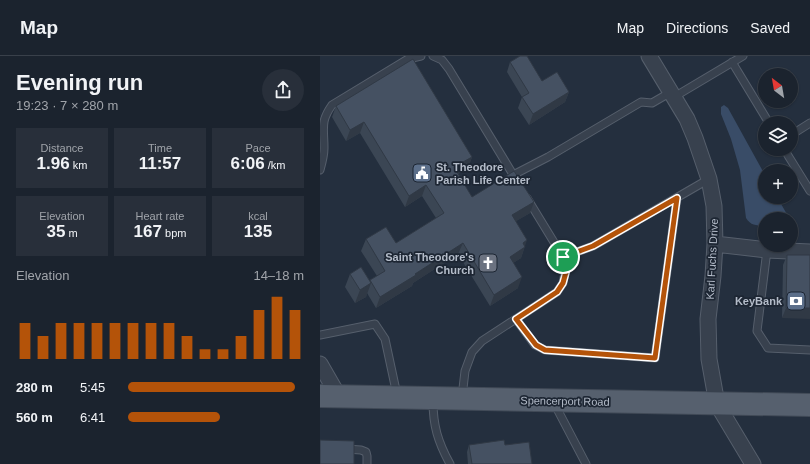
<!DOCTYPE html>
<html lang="en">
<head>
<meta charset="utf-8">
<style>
	body { margin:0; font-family:Helvetica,sans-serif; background:#282f3a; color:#f1f3f6; height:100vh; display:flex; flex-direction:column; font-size:15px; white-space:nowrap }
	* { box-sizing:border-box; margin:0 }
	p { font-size:13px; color:#a0a4aa }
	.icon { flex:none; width:22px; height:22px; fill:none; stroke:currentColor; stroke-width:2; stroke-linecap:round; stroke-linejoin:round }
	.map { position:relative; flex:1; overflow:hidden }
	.drawer { display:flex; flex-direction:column; background:#1b232e; width:320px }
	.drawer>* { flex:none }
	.needle { width:26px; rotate:329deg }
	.tools { position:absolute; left:438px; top:12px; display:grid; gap:8px }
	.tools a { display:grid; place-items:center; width:40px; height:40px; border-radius:50%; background:#1b232e; box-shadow:0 1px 3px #0004,0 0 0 1px #39404a; font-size:20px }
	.pin { position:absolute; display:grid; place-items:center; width:34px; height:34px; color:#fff; margin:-17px; border:2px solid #fff; border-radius:50%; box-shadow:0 1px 4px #0007 }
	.round { display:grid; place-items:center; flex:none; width:42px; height:42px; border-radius:21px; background:#282f3a }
	.overview { display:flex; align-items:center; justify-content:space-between; height:68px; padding:0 16px }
	h1 { font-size:22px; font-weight:600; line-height:30px }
	.stats { display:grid; grid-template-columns:repeat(3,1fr); gap:6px; height:68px; padding:4px 16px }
	.stats div { display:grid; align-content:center; border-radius:0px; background:#282f3a; text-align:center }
	.stats b { font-size:17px; font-weight:600 }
	.stats small { font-size:11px; font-weight:400 }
	.stats p { font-size:11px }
	.chart { height:112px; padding:8px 16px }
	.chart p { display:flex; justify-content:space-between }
	.chart svg { width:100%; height:72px; margin-top:4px; stroke:#b45309; stroke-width:6 }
	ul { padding:0 16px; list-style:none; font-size:13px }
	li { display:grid; grid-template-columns:64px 48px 1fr; align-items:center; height:30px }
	li i { height:10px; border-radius:5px; background:#b45309 }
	header { display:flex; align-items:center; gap:24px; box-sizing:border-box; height:56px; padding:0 20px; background:#1b232e; border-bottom:1px solid #39404a }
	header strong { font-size:19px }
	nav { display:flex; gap:22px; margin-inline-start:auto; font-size:14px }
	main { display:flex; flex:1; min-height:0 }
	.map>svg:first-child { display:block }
	.water { fill:#394c67 }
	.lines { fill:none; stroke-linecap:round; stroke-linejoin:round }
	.lane-casing { stroke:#565f6c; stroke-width:9 }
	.street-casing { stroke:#565f6c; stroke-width:17 }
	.primary-casing { stroke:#414a57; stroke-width:24 }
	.lane { stroke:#38414e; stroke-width:7 }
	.street { stroke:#38414e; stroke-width:15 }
	.primary { stroke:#56606e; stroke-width:22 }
	.wall { fill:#3b4654 }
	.shaded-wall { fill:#303945 }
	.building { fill:#455162; stroke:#303945 }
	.route-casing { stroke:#fff; stroke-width:8 }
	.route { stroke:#b45309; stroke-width:5 }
	.labels { text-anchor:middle; stroke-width:3.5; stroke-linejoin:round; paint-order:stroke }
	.poi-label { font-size:11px; font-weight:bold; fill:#b4bcc9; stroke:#1d2633; text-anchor:end }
	.street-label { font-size:11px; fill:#b4bcc9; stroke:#1d2633 }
</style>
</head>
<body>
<header>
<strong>Map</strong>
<nav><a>Map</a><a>Directions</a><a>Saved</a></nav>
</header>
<main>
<section class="drawer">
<div class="overview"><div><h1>Evening run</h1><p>19:23 · 7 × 280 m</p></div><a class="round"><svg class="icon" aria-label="share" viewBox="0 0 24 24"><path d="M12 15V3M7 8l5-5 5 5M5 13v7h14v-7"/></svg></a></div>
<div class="stats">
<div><p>Distance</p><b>1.96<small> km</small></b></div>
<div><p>Time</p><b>11:57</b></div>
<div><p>Pace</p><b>6:06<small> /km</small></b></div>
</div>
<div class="stats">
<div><p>Elevation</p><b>35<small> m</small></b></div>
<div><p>Heart rate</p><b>167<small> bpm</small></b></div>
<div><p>kcal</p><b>135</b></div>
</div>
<div class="chart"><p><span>Elevation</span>14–18 m</p>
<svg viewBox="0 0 160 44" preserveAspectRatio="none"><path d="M5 44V22M15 44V30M25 44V22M35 44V22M45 44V22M55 44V22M65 44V22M75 44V22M85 44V22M95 44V30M105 44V38M115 44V38M125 44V30M135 44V14M145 44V6M155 44V14"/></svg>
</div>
<ul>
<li><b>280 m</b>5:45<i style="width:95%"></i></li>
<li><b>560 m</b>6:41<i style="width:52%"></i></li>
</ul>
</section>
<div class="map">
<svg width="490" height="408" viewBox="0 0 490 408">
	<rect width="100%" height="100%" fill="#242f3e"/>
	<path class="water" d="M404,49L408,52L445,119V141H457L468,160L467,163H445V170C436,169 431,170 426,162L420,114L411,83L401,58V51Z"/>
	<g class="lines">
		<g class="lane-casing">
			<path id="lane" d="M113,0L122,4L129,13L197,125
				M412,6L449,67
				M354,41L423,0
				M471,79L490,67
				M464,93L490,135
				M0,114C2,107 4,99 4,92C4,72 0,66 12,49L88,3L101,0
				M193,119L228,101L321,46L332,47L351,36
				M447,194L437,275L448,292L490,294
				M243,201L273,190L389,123
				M196,263L215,289L225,294L335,302L357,142
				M0,279L55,268L65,283L77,339
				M142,341L145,315L152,296L162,285L237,236L243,227L245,216L243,201L207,142
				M113,345C113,370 118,386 130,408
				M234,347L266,408
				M26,393L41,394L46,396L47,400V408"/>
		</g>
		<g class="street-casing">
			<path id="street" d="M329,0L367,63L375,82L389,123L394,150L395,188L393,220L388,263L389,303L397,348L433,408
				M395,188L447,194L490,196
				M0,308L19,341"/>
		</g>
		<g class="primary-casing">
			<path id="primary" d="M0,340L490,349"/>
		</g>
		<use href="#lane" class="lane"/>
		<use href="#street" class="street"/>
		<use href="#primary" class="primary"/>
	</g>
	<path class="wall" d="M190,6L222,25L249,36L245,46L209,69L198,52L202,41L187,16Z
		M16,50L152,101L148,112L138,118L152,141L210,157L196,165L205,190L201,202L193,207L198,232L170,250L138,198L93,227L92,230L56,252L47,237L46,241L35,247L25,231L30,218L50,225V224L57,220L41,195L46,183L76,187L116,162L102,140L85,151L40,77L26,85L12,61Z
		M467,199L490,217L462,262L463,209Z
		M149,389H185L212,408H148L147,396Z"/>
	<path class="shaded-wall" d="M249,36L245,46L209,69L213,58Z
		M44,66L40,77L26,85L30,74Z
		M152,101L148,112L130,122L134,111Z
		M106,129L102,140L85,151L89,140Z
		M214,146L210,157L188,170L192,159Z
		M207,184L201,202L185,212L190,201L203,187Z
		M143,187L138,198L93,227L92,230L56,252L60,241L95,218Z
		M202,221L198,232L170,250L174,239Z
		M51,227L46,241L35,247L40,234Z
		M466,252H490V263L462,262Z"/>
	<path class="building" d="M200,0H207L222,25L237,16L249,36L213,58L202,41L209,37L190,6Z
		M93,3L152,101L134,111L152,141L194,115L214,146L192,159L207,184L203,187L205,191L190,201L202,221L174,239L143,187L95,218L96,219L60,241L50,224L65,215L46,183L66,171L76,187L124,157L106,129L89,140L44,66L30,74L16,50Z
		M467,199H490V252H466Z
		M41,211L51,227L40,234L30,218Z
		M0,384L34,385V408H0Z
		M184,384L185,389L209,386L212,408H152L149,389Z"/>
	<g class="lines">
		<g class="route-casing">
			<path id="route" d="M357,142L335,302L225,294L216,289L196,263L237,236L243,227L246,216L243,201L273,190Z"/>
		</g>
		<use href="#route" class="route"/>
	</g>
	<defs>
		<g id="civic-square" transform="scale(1)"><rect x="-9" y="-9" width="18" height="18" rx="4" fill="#5c6f8a" stroke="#1d2633"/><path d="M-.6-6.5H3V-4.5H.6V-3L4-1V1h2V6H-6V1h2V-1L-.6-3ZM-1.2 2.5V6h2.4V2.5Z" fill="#fff"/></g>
		<g id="church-square" transform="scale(1)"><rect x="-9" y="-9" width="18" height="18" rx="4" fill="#6b7280" stroke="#1d2633"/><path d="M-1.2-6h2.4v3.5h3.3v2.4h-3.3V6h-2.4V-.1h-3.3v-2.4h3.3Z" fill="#fff"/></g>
		<g id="bank-square" transform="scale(1)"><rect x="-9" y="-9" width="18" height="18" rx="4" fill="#5c6f8a" stroke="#1d2633"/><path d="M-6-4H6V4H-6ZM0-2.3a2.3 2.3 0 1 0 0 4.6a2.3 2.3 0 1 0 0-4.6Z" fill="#fff"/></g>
	</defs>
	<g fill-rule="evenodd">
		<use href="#civic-square" x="102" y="117"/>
		<use href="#church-square" x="168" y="207"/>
		<use href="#bank-square" x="476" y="245"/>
	</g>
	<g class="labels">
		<g class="poi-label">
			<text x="116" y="115" text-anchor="start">St. Theodore<tspan x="116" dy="13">Parish Life Center</tspan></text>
			<text x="154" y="205">Saint Theodore's<tspan x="154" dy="13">Church</tspan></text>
			<text x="462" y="249">KeyBank</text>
		</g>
		<g class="street-label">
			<text transform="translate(392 203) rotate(-87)" y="4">Karl Fuchs Drive</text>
			<text transform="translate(245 345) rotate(1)" y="4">Spencerport Road</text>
		</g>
	</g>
</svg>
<div class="tools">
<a><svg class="needle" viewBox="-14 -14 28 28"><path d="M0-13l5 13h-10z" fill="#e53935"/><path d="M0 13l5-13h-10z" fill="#a0a4aa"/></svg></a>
<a><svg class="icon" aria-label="layers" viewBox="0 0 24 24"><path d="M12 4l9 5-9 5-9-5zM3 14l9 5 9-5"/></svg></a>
<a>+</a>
<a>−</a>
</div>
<div class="pin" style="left:243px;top:201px;background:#1e9e55"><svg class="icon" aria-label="arrive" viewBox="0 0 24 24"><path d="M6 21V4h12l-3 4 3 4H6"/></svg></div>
</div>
</main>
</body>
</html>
